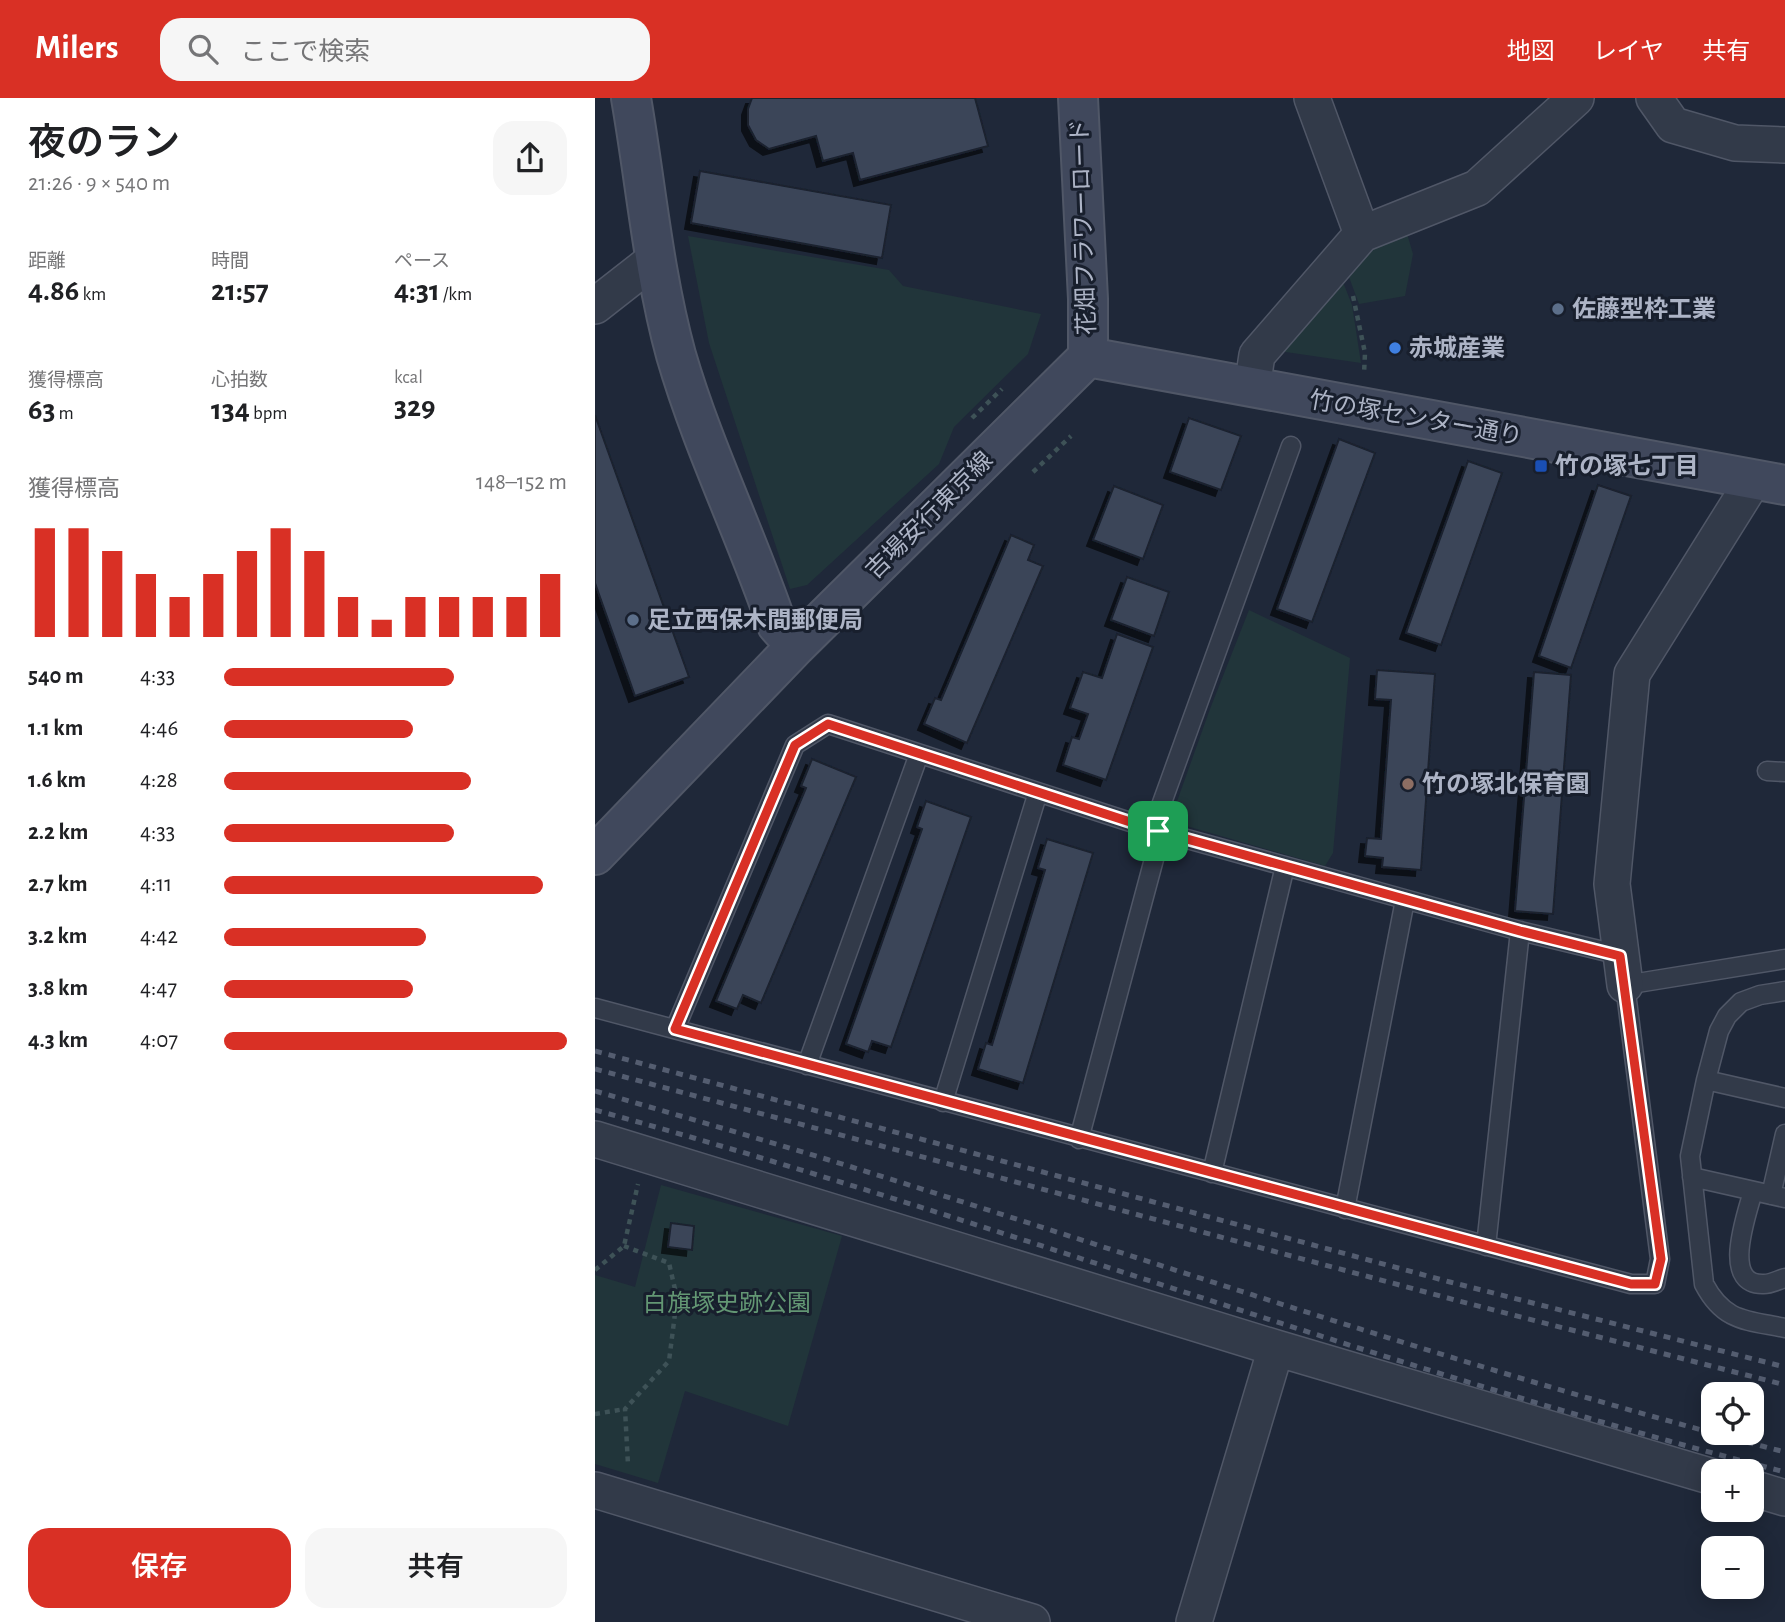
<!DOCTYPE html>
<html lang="ja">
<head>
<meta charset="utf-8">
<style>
	body { margin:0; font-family:"Alegreya Sans","Noto Sans JP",sans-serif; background:#f6f6f6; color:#202124; height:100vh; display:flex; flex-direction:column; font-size:26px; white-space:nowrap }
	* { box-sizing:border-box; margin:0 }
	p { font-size:23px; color:#757577 }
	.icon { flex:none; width:38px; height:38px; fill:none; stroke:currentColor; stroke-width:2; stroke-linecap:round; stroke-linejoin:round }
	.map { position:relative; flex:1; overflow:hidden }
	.drawer { display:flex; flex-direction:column; background:#fff; width:595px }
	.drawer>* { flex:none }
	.fabs { position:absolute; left:1106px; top:1284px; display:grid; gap:14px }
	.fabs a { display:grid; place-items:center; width:63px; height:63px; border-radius:14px; background:#fff; box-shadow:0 4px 18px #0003; font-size:35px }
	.pin { position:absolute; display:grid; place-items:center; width:60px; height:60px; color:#fff; margin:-30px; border-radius:14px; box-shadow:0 4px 10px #0006 }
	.round { display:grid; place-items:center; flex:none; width:74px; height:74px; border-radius:21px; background:#f6f6f6 }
	.summary { display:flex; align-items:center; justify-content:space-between; height:119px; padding:0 28px }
	h1 { font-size:38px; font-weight:600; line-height:52px }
	.metrics { display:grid; grid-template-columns:repeat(3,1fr); gap:10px; height:119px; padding:7px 28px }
	.metrics div { display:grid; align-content:center }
	.metrics b { font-size:30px; font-weight:600 }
	.metrics small { font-size:19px; font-weight:400 }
	.metrics p { font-size:19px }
	.chart { height:196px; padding:14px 28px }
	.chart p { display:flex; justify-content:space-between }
	.chart svg { width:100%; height:126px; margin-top:7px; stroke:#d93025; stroke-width:6 }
	.primary-button { display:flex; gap:14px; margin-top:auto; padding:14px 28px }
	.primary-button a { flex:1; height:80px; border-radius:21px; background:#d93025; color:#fff; font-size:28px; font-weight:600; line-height:80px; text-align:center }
	.primary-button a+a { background:#f6f6f6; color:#202124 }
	ul { padding:0 28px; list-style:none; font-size:23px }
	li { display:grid; grid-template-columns:112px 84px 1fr; align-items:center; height:52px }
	li i { height:18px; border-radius:9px; background:#d93025 }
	header { display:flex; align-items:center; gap:42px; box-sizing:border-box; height:98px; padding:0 35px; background:#d93025; color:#fff }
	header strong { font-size:33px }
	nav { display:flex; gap:38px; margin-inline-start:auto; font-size:24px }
	.search { width:490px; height:63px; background:#f6f6f6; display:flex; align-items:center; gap:18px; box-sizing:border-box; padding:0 24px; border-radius:21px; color:#757577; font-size:26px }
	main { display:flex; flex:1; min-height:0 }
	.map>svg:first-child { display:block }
	.green { fill:#21353a }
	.building { fill:#3b4559; stroke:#1a212f; stroke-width:2; filter:url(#shadow) }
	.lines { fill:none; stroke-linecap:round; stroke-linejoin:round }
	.lane-casing { stroke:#505767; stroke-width:21 }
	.street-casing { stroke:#505767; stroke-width:38 }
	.secondary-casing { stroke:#505767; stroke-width:42 }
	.path { stroke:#3e5257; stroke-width:4.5; stroke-dasharray:5 5; stroke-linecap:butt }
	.lane { stroke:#323a49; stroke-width:18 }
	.street { stroke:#323a49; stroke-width:35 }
	.secondary { stroke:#40485c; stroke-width:38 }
	.rail { stroke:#545d70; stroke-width:5; stroke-dasharray:7 7; stroke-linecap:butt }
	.route-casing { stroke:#fff; stroke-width:14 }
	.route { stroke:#d93025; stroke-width:9 }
	.service-dot { fill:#5c6f8a; stroke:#181f2d; stroke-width:2.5 }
	.shop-dot { fill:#3f7fe0; stroke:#181f2d; stroke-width:2.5 }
	.transit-dot { fill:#1a4fb4; stroke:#181f2d; stroke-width:2.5 }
	.education-dot { fill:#8d6e63; stroke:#181f2d; stroke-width:2.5 }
	.labels { text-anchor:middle; stroke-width:6; stroke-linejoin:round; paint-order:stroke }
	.street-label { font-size:24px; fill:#adb4c6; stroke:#181f2d }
	.poi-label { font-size:24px; font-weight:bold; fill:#adb4c6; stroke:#181f2d; text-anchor:start }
	.park-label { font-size:24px; fill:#639774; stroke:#181f2d }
</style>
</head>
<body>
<header>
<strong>Milers</strong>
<div class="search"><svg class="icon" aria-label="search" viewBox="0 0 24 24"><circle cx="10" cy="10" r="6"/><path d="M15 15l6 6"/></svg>ここで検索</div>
<nav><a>地図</a><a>レイヤ</a><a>共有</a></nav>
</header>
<main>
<section class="drawer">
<div class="summary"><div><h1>夜のラン</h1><p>21:26 · 9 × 540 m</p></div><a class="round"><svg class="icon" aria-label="share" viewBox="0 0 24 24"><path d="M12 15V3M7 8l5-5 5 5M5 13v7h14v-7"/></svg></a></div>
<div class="metrics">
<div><p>距離</p><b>4.86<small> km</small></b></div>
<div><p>時間</p><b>21:57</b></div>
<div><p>ペース</p><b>4:31<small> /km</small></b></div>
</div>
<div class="metrics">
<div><p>獲得標高</p><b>63<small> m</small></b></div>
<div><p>心拍数</p><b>134<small> bpm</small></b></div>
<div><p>kcal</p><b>329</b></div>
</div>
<div class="chart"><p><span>獲得標高</span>148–152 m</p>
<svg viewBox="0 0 160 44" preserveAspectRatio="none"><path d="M5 44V6M15 44V6M25 44V14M35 44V22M45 44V30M55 44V22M65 44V14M75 44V6M85 44V14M95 44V30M105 44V38M115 44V30M125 44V30M135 44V30M145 44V30M155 44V22"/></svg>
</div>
<ul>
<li><b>540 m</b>4:33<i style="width:67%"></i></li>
<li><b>1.1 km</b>4:46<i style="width:55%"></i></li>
<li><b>1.6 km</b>4:28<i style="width:72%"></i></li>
<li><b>2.2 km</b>4:33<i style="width:67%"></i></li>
<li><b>2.7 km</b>4:11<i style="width:93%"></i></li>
<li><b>3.2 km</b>4:42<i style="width:59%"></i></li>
<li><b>3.8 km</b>4:47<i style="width:55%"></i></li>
<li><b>4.3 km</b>4:07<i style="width:100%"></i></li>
</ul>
<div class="primary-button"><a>保存</a><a>共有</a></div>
</section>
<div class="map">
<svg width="1190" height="1524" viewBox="0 0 1190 1524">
	<defs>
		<filter id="shadow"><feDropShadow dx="-6" dy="6" stdDeviation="0" flood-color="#0009"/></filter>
	</defs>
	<rect width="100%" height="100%" fill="#1f2839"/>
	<path class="green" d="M811,132L818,156L810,198L764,206L751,171L777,144Z
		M93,138L294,172L308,188L446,216L433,256L359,329L344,366L212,487L195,491L114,245Z
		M746,179L757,207L766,265L677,252Z
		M654,512L755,560L738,755L730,768L588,727L580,709L615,611Z
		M66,1087L247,1138L193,1328L90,1293L63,1385L0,1366V1177L40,1189Z"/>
	<path class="building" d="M157,0H380L393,48L265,82L258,55L228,63L221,38L174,51L161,42L153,27V11Z
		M105,73L296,107L287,160L96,125Z
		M0,317L94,579L40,598L0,485Z
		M594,320L646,338L626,392L575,374Z
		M744,341L780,355L717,524L682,511Z
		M873,363L907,375L846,547L811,535Z
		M1003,387L1036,398L976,570L944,558Z
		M519,388L568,407L548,461L498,442Z
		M416,437L439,447L433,462L448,468L372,645L329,626L340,600L346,602Z
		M532,479L574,494L559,538L516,522Z
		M522,536L558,549L511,682L468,667L477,639L484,641L493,616L475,610L488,574L507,580Z
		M782,572L840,576L826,772L787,769L788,760L770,758L772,740L786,741L796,602L780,601Z
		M939,574L976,577L958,816L920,813Z
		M217,661L261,679L166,905L148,897L142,911L121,903L211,690L206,688Z
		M331,703L376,719L296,949L277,943L273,954L251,946L327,731L322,729Z
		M452,741L498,755L428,985L383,971L391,945L397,947L450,772L443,770Z
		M76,1125L99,1128L97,1152L73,1149Z"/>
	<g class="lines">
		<g class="lane-casing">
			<path id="lane" d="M1172,673L1190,674
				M1190,893L1165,897L1146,904L1132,918L1124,933L1111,982L1095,1058L1109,1186C1129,1224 1151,1222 1190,1230
				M0,910L1036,1186H1060L1065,1161L1030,887L1190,861
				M80,931L200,647L233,626L563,733L925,833L1025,857
				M212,967L324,656
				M1111,982L1190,1000
				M348,1004L443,694
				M484,1041L562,750L564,713L696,348
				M617,1075L690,768
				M1097,1079L1190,1100
				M1158,1093C1152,1116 1125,1188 1169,1186C1176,1186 1183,1182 1190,1180
				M1176,1097L1190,1036
				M750,1111L810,802
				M891,1148L925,833"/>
		</g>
		<g class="street-casing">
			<path id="street" d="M717,0L767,136
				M1059,0L1078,27L1140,45L1190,47
				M0,208L60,161
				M657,290L662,257L767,136L882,90L981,0
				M1030,887L1017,786L1037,576L1159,381
				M0,1041L681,1250L1118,1379
				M1157,1390L1190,1400
				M0,1392L437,1524
				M599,1524L681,1250"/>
		</g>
		<g class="secondary-casing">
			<path id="secondary" d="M36,0C51,86 58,173 81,257C108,350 151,436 182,527L201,548
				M483,0L493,201V259
				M493,259L1190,387
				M0,757L201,548L493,259"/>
		</g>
		<path class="path" d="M758,198L770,255L769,276
			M377,320L407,291
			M438,374L476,338
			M29,1148L74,1165L82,1200L74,1263L30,1311L33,1367
			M0,1172L29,1148L43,1086
			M0,1316L30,1311"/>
		<use href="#lane" class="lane"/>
		<use href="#street" class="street"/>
		<use href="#secondary" class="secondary"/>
		<path class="rail" d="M0,953L855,1184L1190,1269
			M0,971L864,1203L1190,1287
			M0,993C78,1016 156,1038 234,1062C552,1160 867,1271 1190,1354
			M0,1012C400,1122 788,1271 1190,1374"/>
	</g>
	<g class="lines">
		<g class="route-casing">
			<path id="route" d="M233,626L563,733L925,833L1025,858L1066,1161L1060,1186H1036L80,931L200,647Z"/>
		</g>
		<use href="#route" class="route"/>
	</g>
	<g class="service-dot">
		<circle cx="963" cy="211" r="7"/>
		<circle cx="38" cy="522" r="7"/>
	</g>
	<circle class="shop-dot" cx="800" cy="250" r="7"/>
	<rect class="transit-dot" x="939" y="361" width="14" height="14" rx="3.5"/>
	<circle class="education-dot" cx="813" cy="686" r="7"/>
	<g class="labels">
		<g class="street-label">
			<text transform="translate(488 129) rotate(-92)" y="8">花畑フラワーロード</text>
			<text transform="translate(821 320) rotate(10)" y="8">竹の塚センター通り</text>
			<text transform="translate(334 417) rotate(-45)" y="8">吉場安行東京線</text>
		</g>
		<g class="poi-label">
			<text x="977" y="219">佐藤型枠工業</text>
			<text x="814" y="258">赤城産業</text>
			<text x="960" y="376">竹の塚七丁目</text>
			<text x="52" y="530">足立西保木間郵便局</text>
			<text x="827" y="694">竹の塚北保育園</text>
		</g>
		<g class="park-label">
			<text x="132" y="1213">白旗塚史跡公園</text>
		</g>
	</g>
</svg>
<div class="fabs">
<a><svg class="icon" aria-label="locate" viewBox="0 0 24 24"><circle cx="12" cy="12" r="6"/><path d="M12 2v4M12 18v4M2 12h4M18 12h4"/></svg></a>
<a>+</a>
<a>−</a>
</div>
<div class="pin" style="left:563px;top:733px;background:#1e9e55"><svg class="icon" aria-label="arrive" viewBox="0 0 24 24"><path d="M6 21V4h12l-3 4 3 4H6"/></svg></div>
</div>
</main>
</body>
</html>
